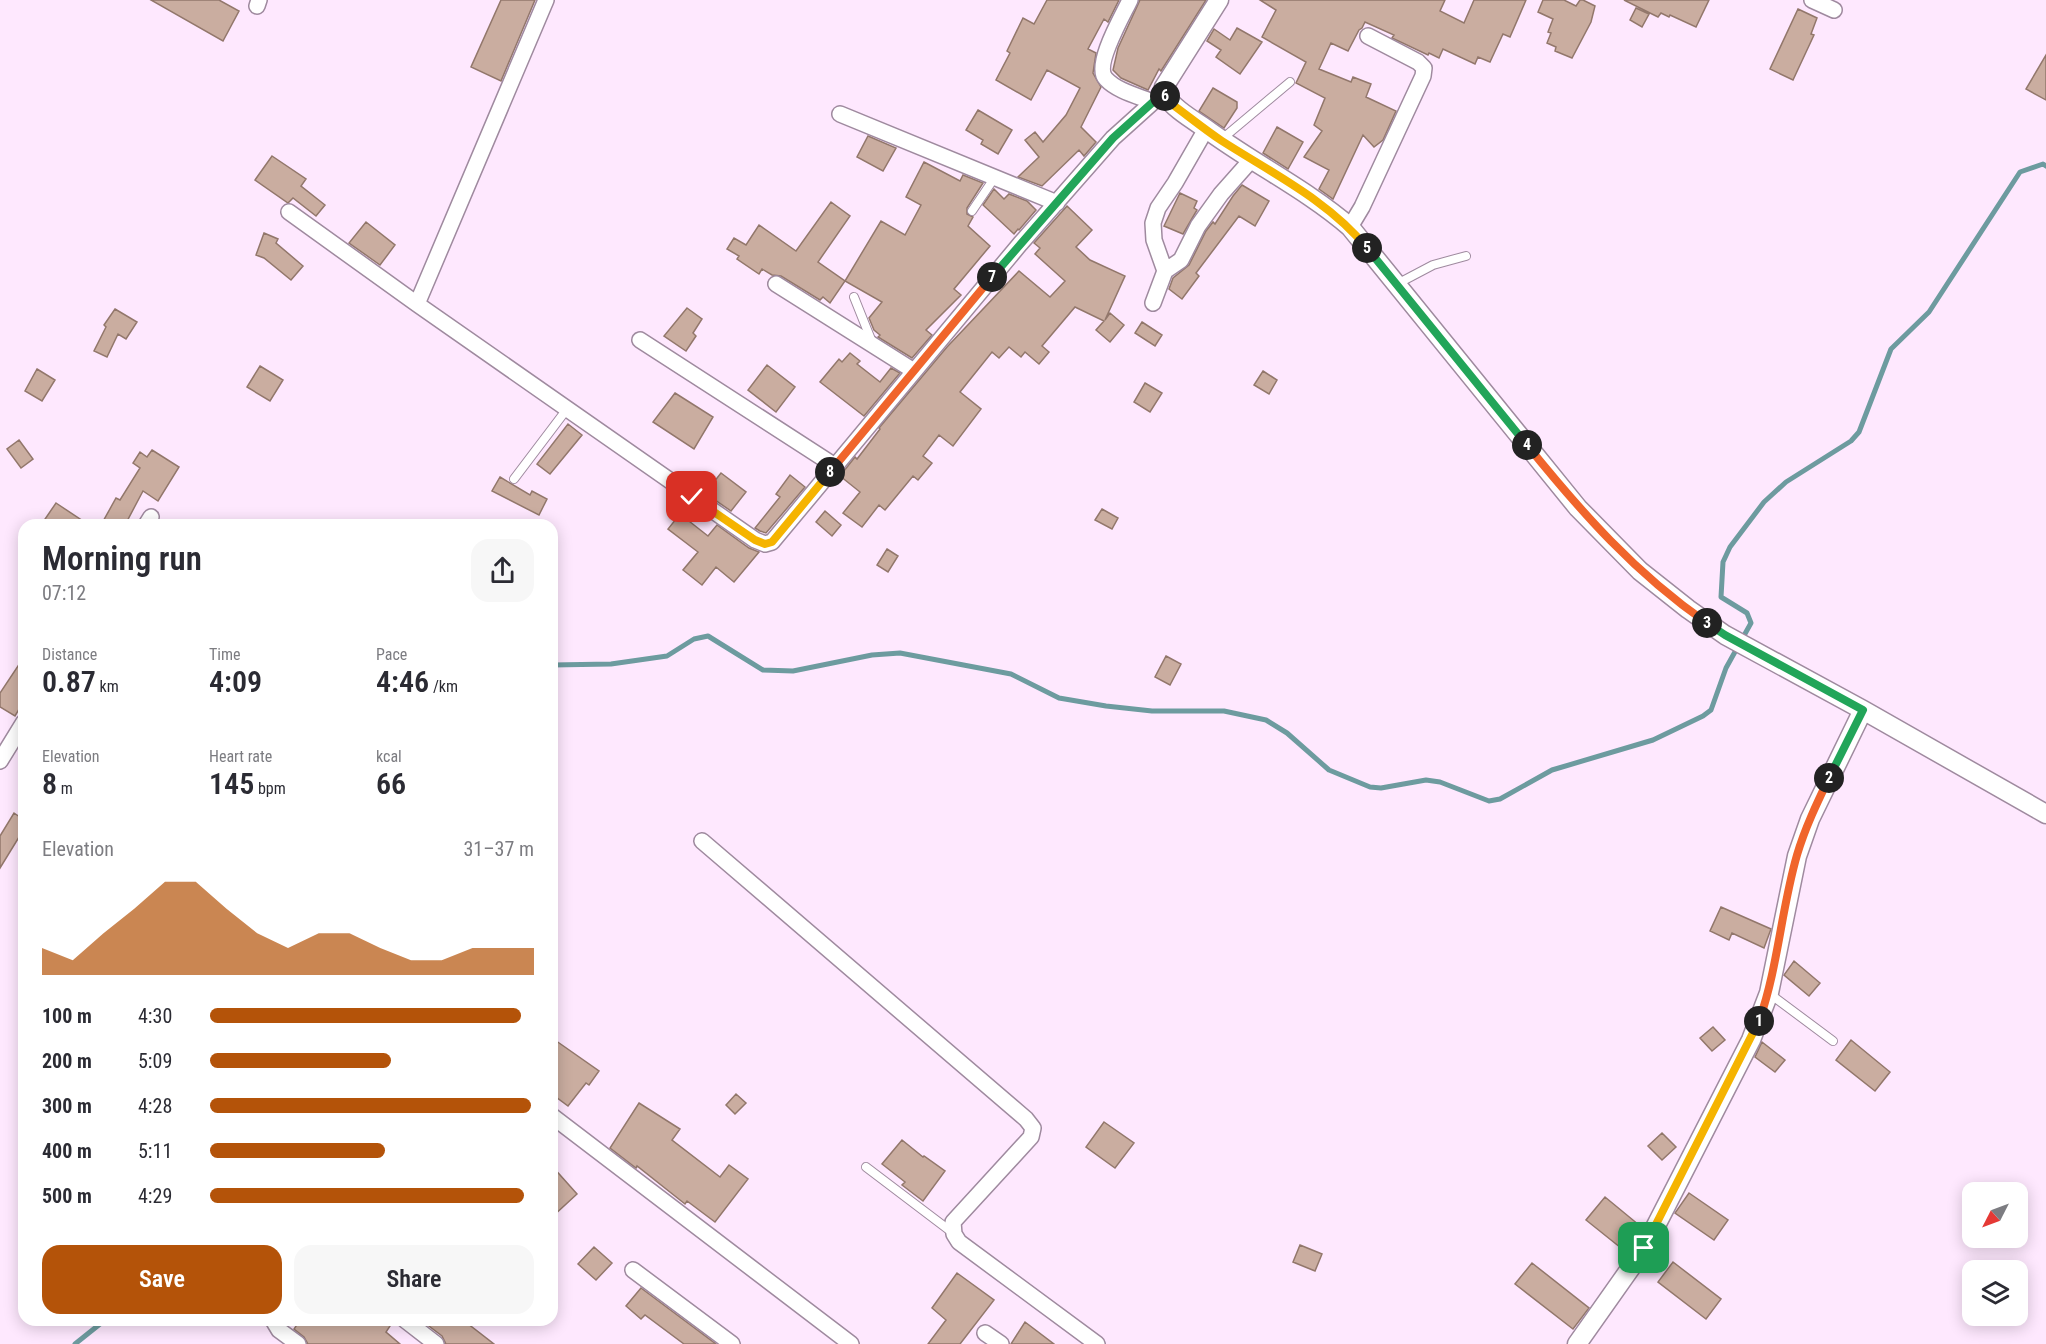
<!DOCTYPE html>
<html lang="en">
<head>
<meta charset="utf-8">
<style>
	body { margin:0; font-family:"Roboto Condensed",sans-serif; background:#f7f7f7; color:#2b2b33; height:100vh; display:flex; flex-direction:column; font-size:22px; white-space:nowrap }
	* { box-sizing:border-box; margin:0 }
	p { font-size:20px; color:#7c7c81 }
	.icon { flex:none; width:33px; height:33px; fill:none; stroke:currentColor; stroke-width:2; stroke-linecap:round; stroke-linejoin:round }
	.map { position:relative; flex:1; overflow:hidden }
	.details { position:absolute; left:18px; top:519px; width:540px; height:807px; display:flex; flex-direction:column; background:#fff; border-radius:18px; box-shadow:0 3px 15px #0003 }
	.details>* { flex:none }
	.needle { width:39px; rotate:228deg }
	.fabs { position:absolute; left:1962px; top:1182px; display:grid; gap:12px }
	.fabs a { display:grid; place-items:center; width:66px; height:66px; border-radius:12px; background:#fff; box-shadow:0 3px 15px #0003; font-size:30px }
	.pin { position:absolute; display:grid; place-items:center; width:51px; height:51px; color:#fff; margin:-26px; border-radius:12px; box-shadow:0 3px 9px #0006 }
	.km { position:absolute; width:30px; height:30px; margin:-15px; border-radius:50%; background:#222; color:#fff; font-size:16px; line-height:30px; text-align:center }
	.round { display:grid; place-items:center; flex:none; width:63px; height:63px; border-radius:18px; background:#f7f7f7 }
	.overview { display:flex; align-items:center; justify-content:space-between; height:102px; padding:0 24px }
	h1 { font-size:33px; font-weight:600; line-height:45px }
	.stats { display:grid; grid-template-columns:repeat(3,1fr); gap:9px; height:102px; padding:6px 24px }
	.stats div { display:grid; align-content:center }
	.stats b { font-size:30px; font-weight:600 }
	.stats small { font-size:16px; font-weight:400 }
	.stats p { font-size:16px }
	.chart { height:168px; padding:12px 24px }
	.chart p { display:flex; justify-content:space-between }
	.chart svg { width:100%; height:108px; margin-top:6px; fill:#b45309; opacity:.7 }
	.action { display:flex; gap:12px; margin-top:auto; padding:12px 24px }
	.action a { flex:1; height:69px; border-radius:18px; background:#b45309; color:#fff; font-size:24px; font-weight:600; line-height:69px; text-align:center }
	.action a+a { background:#f7f7f7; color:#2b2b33 }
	ul { padding:0 24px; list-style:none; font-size:20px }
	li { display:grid; grid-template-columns:96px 72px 1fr; align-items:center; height:45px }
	li i { height:15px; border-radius:8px; background:#b45309 }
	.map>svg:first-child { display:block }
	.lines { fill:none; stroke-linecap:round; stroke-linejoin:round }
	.stream { stroke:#6d9b9f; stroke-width:5 }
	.building { fill:#caada0; stroke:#92776b; stroke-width:1.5 }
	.service-casing { stroke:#9f8a9f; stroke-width:10 }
	.minor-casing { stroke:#9f8a9f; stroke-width:18 }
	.tertiary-casing { stroke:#9f8a9f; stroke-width:21 }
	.service { stroke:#fff; stroke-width:8 }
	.minor { stroke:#fff; stroke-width:15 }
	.tertiary { stroke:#fff; stroke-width:18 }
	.split-1-casing { stroke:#fff; stroke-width:12 }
	.split-2-casing { stroke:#fff; stroke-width:12 }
	.split-3-casing { stroke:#fff; stroke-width:12 }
	.split-4-casing { stroke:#fff; stroke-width:12 }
	.split-5-casing { stroke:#fff; stroke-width:12 }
	.split-6-casing { stroke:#fff; stroke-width:12 }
	.split-7-casing { stroke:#fff; stroke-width:12 }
	.split-8-casing { stroke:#fff; stroke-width:12 }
	.split-9-casing { stroke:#fff; stroke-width:12 }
	.split-1 { stroke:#f5b400; stroke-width:8 }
	.split-2 { stroke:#f0652b; stroke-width:8 }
	.split-3 { stroke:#22a559; stroke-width:8 }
	.split-4 { stroke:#f0652b; stroke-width:8 }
	.split-5 { stroke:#22a559; stroke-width:8 }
	.split-6 { stroke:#f5b400; stroke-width:8 }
	.split-7 { stroke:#22a559; stroke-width:8 }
	.split-8 { stroke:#f0652b; stroke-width:8 }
	.split-9 { stroke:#f5b400; stroke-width:8 }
</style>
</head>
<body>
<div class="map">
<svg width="2046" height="1344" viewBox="0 0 2046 1344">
	<rect width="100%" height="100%" fill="#fee8fe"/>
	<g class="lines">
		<path class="stream" d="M552,665L611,664L667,656L694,639L708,636L763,670L793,671L872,655L900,653L1011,674L1059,698L1106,706L1152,711H1224L1266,720L1287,733L1329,770L1370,787L1381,788L1426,780L1440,782L1489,801L1500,799L1552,770L1653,740L1703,716L1711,710L1726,668L1751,623L1747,613L1721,597L1723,562L1730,547L1764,502L1786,482L1851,441L1859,432L1891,349L1929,312L2020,172L2043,164L2046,166
			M75,1344L105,1320"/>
	</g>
	<path class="building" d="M151,0H219L239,11L223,41Z
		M501,0H535L501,81L471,67Z
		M1047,0H1119L1108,22L1104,19L1088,49L1096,53L1093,73L1101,87L1081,127L1096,142L1084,156L1079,150L1042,186L1018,177L1039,157L1025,140L1035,132L1043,142L1066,115L1080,88L1047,70L1031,100L996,80L1010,53L1007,51L1023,18L1034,24Z
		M1140,0H1206L1161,71L1159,69L1148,90L1121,78L1113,70L1118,48Z
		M1260,0H1445L1440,11L1464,23L1474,0H1526L1510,37L1503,34L1490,62L1478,57L1475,64L1443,49L1439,58L1429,53L1428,55L1392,38L1394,35L1365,22L1362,28L1359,30L1348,51L1331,43L1319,69L1351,82L1353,77L1371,84L1366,97L1396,111L1383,140L1374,147L1363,135L1333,199L1319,189L1329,170L1304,157L1322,131L1314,125L1325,98L1296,83L1306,62L1262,37L1276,10Z
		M1543,0H1564L1576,6L1580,0H1583L1595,6L1591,22L1572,58L1555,51L1556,47L1547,43L1551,33L1548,32L1553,19L1538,12Z
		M1624,0H1709L1696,27L1670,15L1669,17L1661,13L1658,17Z
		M1636,8L1649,14L1642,27L1630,20Z
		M1798,9L1817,18L1811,34L1814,35L1793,80L1770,69Z
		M1237,28L1262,42L1240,74L1216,57L1221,50L1207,41L1214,29L1230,40Z
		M2046,55V100L2026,89Z
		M1213,88L1237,102V108L1224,128L1199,111Z
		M978,110L1012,130L998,154L981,144L983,140L966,130Z
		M1277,127L1303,142L1288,169L1263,153Z
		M868,136L896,148L883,171L857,157Z
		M272,156L306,179L301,186L325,205L316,216L293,198L288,203L255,180Z
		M924,162L960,181L963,175L983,183L967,208V214L973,217L968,226L990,246L954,289L961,295L926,330L932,335L912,358L878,337L880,335L874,330L869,318L882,302L845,281L881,221L905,235L921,205L906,197Z
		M1242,185L1269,201L1255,226L1239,216L1196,273L1199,276L1182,299L1169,289L1173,278L1189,265L1206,231L1213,222L1215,224L1233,196Z
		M994,189L1004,199L1009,194L1027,201L1036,210L1019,230L1018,229L1014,234L983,205Z
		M1180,193L1197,201L1194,208L1197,210L1183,234L1164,226Z
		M831,202L850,216L818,262L845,281L830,303L823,297L820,300L781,276L772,275L762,269L759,274L737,259L739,256L727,249L734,238L746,245L759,225L796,251Z
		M1067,206L1092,230L1076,247L1090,260L1125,276L1105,320L1110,313L1124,325L1110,342L1096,330L1104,321L1075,307L1042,346L1049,352L1039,364L1025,352L1021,357L1009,347L999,358L992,352L960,392L981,409L953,446L939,435L923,456L932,463L918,480L913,476L885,510L879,505L862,527L843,513L860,492L840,476L855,457L857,459L880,429L879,428L947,347L1019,271L1050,297L1065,281L1035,254L1040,248L1034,243Z
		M366,222L395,245L380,265L349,243Z
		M264,233L278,239L276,243L303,266L291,280L264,258L256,255Z
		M687,308L702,319L693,333L696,336L686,351L664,336Z
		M115,309L137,322L126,339L118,334L107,357L94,351L106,327L104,325Z
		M1142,322L1162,335L1155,346L1135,333Z
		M850,353L860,361L857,364L880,382L891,368L900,373L864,416L820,382L839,359L842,362Z
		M767,365L795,387L776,412L748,390Z
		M260,366L283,380L270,401L247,387Z
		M37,369L55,380L42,401L25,391Z
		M1263,371L1277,380L1269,394L1254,385Z
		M1145,383L1162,393L1150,412L1134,402Z
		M675,393L713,417L694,449L653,422Z
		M568,424L582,435L550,474L537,464Z
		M19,440L33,459L21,468L7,449Z
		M152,450L179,467L158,501L143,491L125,525H101L116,498L120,500L140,468L133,463L140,452L147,457Z
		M721,473L746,492L731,511L705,493Z
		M790,475L805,487L766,533L760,531L755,528L780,497L776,494Z
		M500,477L530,495L532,491L547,499L539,515L492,491Z
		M56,503L89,525H41Z
		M1102,509L1118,518L1112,529L1095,520Z
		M825,511L841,525L832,536L816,522Z
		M680,514L708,536L717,525L749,548L759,552L734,582L716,567L702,585L683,570L698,552L668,529Z
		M887,549L898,556L888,572L877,565Z
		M1166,656L1181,664L1170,685L1155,677Z
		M24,657V701L15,716L0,707V693Z
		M14,813L24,820V829L0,868V836Z
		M1721,907L1771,929L1764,948L1732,933L1729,940L1710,931Z
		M1794,961L1820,983L1809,996L1784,975Z
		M1713,1027L1725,1040L1712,1051L1700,1038Z
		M552,1038L599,1071L589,1085L586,1083L568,1106L552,1094Z
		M1851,1040L1890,1072L1875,1091L1836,1060Z
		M1762,1042L1785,1060L1775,1072L1755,1057Z
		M736,1094L746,1103L735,1114L726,1105Z
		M639,1103L680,1129L672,1140L720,1177L729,1165L748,1179L715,1222L687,1201L685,1204L637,1166L636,1168L610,1148Z
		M1104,1122L1134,1143L1115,1168L1086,1147Z
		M1662,1133L1676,1147L1662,1160L1648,1146Z
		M902,1140L923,1157L924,1156L945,1171L923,1201L902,1185L905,1182L882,1164Z
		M552,1166L577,1194L552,1217Z
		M1689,1193L1728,1220L1714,1240L1675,1213Z
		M1605,1197L1639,1225L1621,1248L1586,1220Z
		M1300,1245L1322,1254L1315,1271L1293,1262Z
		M594,1247L612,1263L596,1280L578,1264Z
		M1673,1262L1721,1299L1706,1319L1658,1282Z
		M1532,1263L1589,1308L1573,1329L1515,1284Z
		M957,1273L994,1300L960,1344H928L946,1320L932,1308Z
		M641,1288L716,1344H684L645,1315L641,1319L626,1306Z
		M300,1320H394L386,1332L400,1344H308L304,1337L294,1329Z
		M421,1320H463L494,1344H446L442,1336Z
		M1025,1322L1054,1344H1011Z"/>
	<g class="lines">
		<g class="service-casing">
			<path id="service" d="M1222,139L1290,82
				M972,211L995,177
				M1397,284L1433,265L1466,256
				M854,297L872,342
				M514,479L567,409
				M1770,994L1833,1041
				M866,1167L953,1233"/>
		</g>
		<g class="minor-casing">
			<path id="minor" d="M1130,0C1123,15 1093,66 1106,79C1117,91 1138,96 1153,102
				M1812,0L1834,10
				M257,6L259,0
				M840,114L1057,203
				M289,212L417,304L755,540L765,544L772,542L777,536L1020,244L1113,138L1163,93
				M1350,227L1362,207L1423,76L1424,68L1418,62L1368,36
				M1165,271L1154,240L1153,223L1158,208L1175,183L1206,129
				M776,284L914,371
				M1153,303L1165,271L1181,260L1198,226L1221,194L1252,159
				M417,304L546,0
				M640,340L835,466
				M146,525L151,517
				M0,761L24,722
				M702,841L1026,1119L1033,1128L1031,1137L953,1222L954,1234L959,1242L1097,1344
				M552,1116L851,1344
				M633,1270L732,1344
				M273,1320L279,1330L298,1344
				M405,1320L436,1344
				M985,1333L1001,1344"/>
		</g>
		<g class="tertiary-casing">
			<path id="tertiary" d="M1219,0L1164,87L1163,93C1173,108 1190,118 1205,128C1252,163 1306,189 1350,227L1578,508L1640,571L1688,609L1725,635L1863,710L2046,814
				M1577,1344L1644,1249L1751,1040L1769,993L1797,856L1810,819L1863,710"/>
		</g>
		<use href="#service" class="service"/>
		<use href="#minor" class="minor"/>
		<use href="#tertiary" class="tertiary"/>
	</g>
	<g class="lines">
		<g class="split-1-casing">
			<path id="split-1" d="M1644,1248L1759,1021"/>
		</g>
		<g class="split-2-casing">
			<path id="split-2" d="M1759,1021C1778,968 1781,910 1797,855C1805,828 1817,803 1829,778"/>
		</g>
		<g class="split-3-casing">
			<path id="split-3" d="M1707,623L1725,635L1863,710L1829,778"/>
		</g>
		<g class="split-4-casing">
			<path id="split-4" d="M1527,445C1582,513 1635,573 1707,623"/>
		</g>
		<g class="split-5-casing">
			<path id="split-5" d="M1367,248L1527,445"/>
		</g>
		<g class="split-6-casing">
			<path id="split-6" d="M1165,96L1169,102C1187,115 1204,129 1222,141C1272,173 1329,201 1367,248"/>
		</g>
		<g class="split-7-casing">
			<path id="split-7" d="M992,277L1113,138L1163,93L1165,96"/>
		</g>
		<g class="split-8-casing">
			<path id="split-8" d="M830,472L992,277"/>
		</g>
		<g class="split-9-casing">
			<path id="split-9" d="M692,497L755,540L765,544L772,542L777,536L830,472"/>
		</g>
		<use href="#split-1" class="split-1"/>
		<use href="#split-2" class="split-2"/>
		<use href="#split-3" class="split-3"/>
		<use href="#split-4" class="split-4"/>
		<use href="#split-5" class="split-5"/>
		<use href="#split-6" class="split-6"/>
		<use href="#split-7" class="split-7"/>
		<use href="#split-8" class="split-8"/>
		<use href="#split-9" class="split-9"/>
	</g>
</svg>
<div class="fabs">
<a><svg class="needle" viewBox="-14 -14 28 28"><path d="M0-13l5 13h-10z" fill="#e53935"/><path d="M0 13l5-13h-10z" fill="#7c7c81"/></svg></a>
<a><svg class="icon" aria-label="layers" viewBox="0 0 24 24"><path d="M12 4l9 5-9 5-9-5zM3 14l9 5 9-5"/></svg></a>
</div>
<div class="pin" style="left:1644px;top:1248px;background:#1e9e55"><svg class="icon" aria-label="arrive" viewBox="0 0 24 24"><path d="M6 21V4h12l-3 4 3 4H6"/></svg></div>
<div class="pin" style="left:692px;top:497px;background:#d93025"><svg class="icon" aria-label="check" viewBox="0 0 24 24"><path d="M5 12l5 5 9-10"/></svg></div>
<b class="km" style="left:1759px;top:1021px">1</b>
<b class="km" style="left:1829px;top:778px">2</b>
<b class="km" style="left:1707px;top:623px">3</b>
<b class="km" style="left:1527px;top:445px">4</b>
<b class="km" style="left:1367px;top:248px">5</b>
<b class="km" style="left:1165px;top:96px">6</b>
<b class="km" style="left:992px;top:277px">7</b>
<b class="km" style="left:830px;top:472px">8</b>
<section class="details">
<div class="overview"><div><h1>Morning run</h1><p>07:12</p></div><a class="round"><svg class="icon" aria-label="share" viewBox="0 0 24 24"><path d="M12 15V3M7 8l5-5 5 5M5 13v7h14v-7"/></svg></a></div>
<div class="stats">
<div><p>Distance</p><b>0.87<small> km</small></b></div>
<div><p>Time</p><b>4:09</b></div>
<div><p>Pace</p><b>4:46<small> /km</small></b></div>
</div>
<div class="stats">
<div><p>Elevation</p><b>8<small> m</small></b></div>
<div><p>Heart rate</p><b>145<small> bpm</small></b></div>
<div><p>kcal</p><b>66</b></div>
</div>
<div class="chart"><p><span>Elevation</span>31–37 m</p>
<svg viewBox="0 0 160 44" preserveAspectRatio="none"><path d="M0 44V33L10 38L20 27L30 17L40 6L50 6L60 17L70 27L80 33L90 27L100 27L110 33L120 38L130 38L140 33L150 33L160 33V44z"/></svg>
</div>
<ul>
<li><b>100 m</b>4:30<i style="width:96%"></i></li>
<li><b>200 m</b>5:09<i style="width:56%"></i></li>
<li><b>300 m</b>4:28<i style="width:99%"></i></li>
<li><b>400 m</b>5:11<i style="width:54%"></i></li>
<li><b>500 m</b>4:29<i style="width:97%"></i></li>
</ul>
<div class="action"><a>Save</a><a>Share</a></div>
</section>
</div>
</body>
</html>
